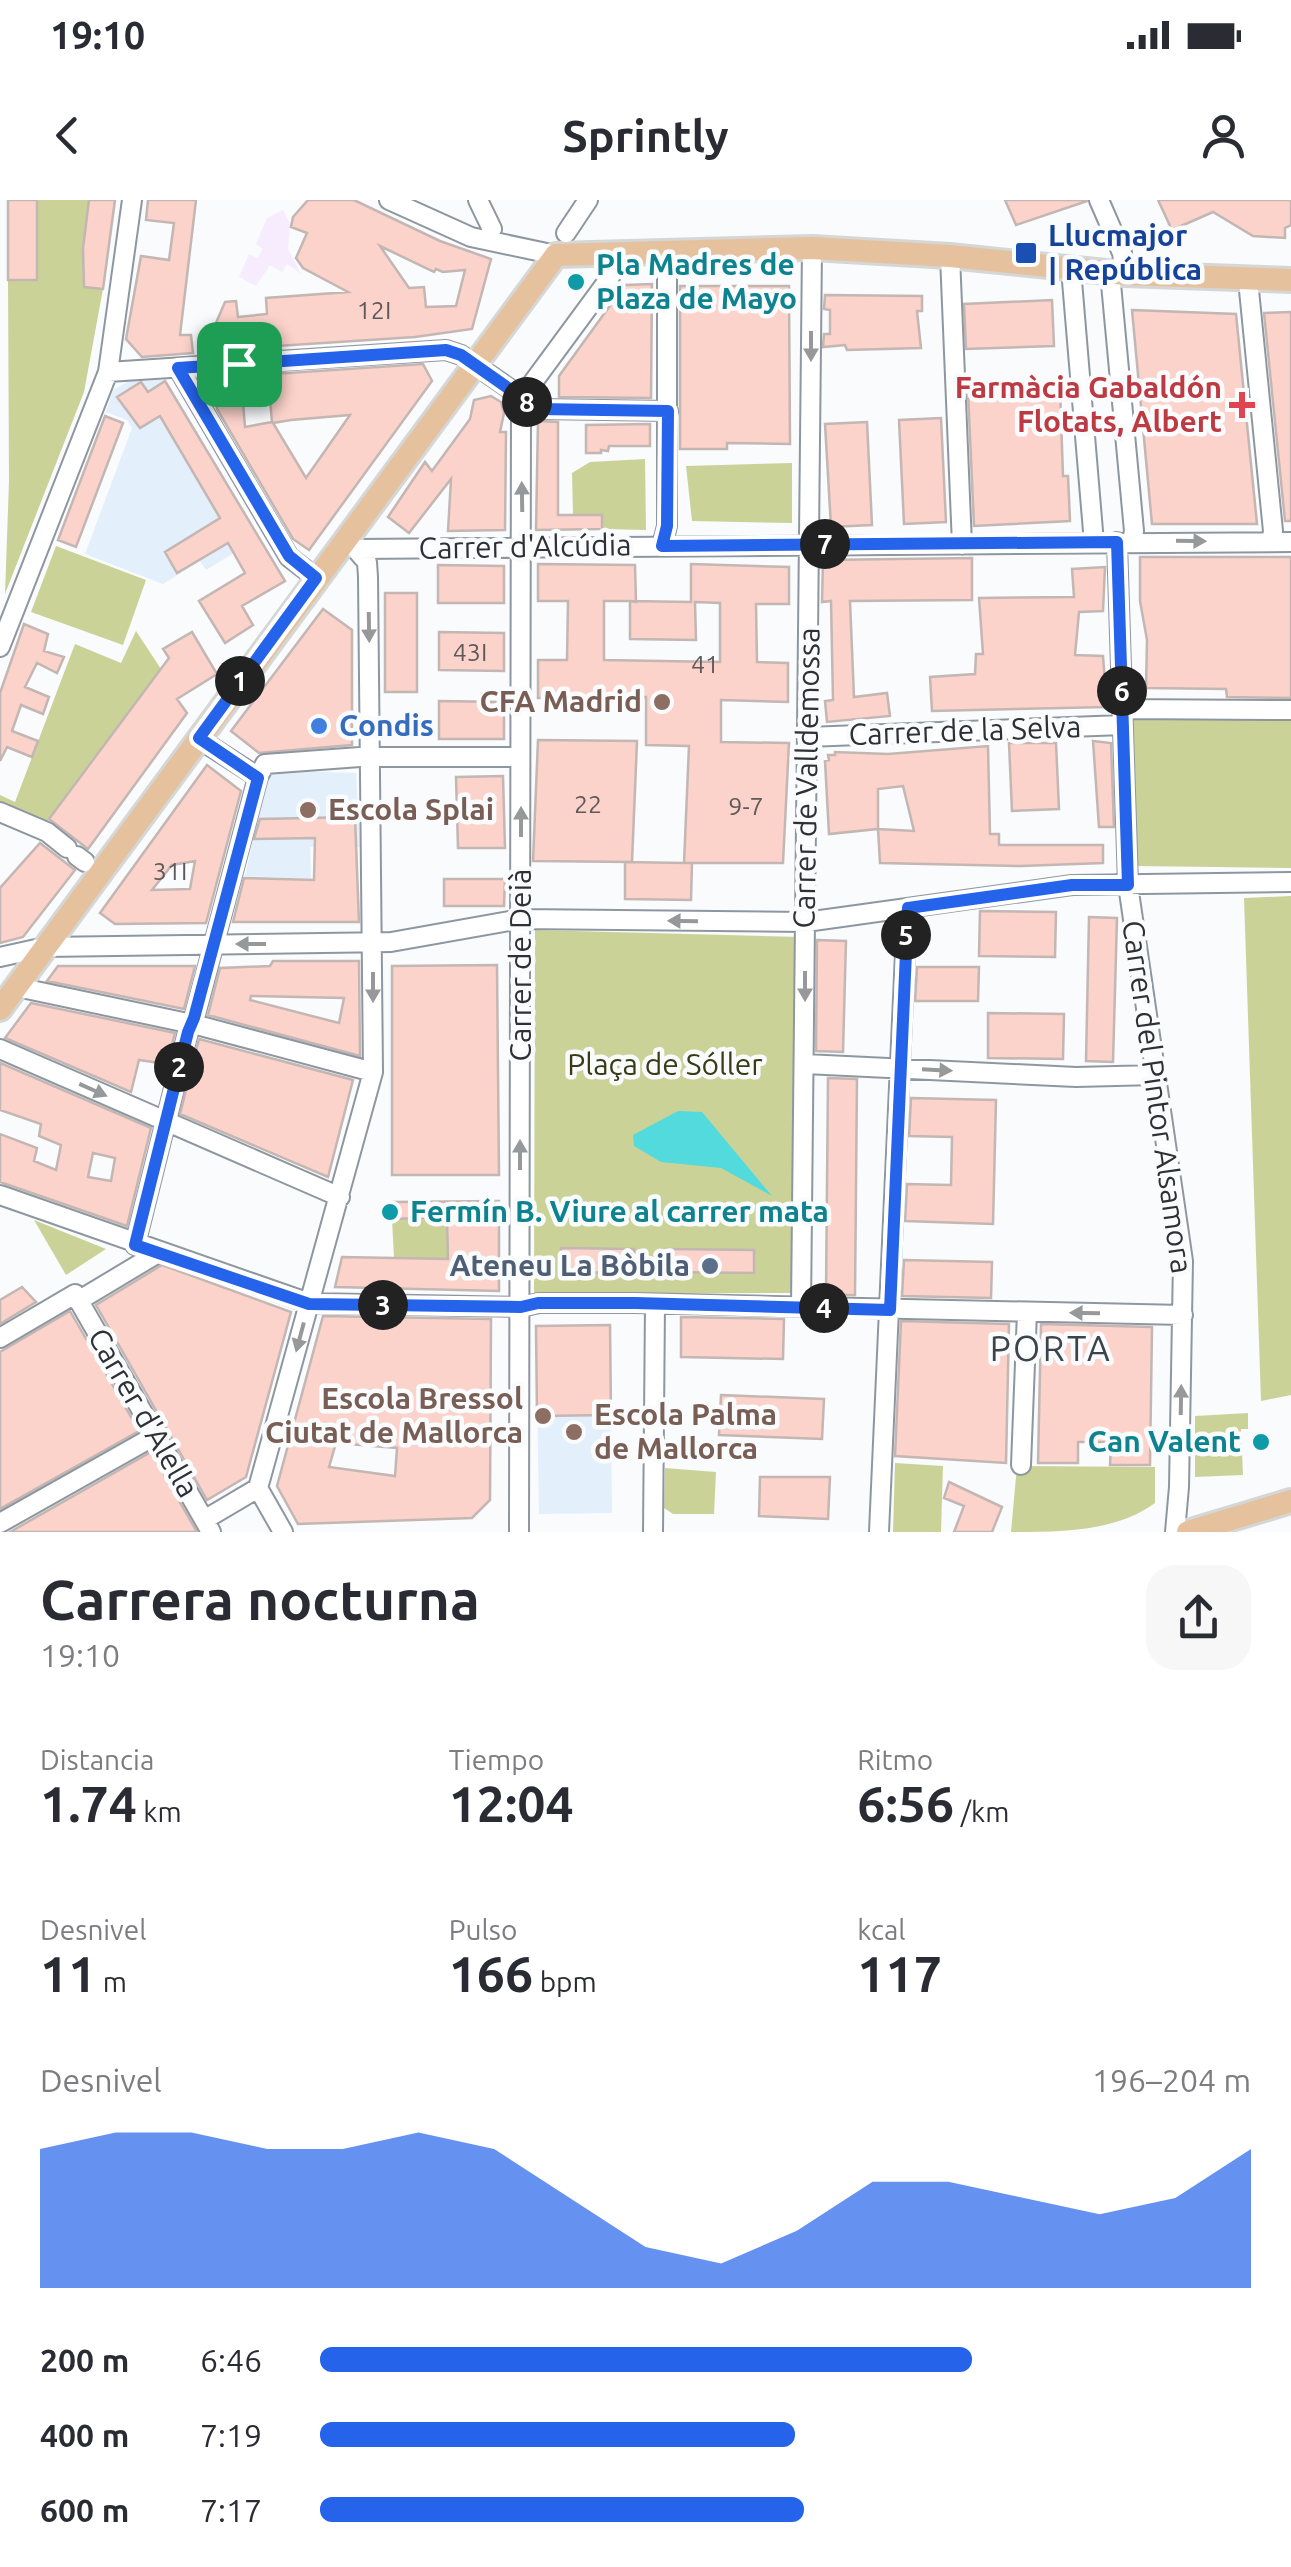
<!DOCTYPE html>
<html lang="es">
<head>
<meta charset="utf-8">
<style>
	body { margin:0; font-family:Ubuntu,sans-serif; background:#f7f7f7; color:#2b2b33; height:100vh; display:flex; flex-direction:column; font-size:38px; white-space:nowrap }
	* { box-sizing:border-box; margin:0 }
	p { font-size:32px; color:#7c7c81 }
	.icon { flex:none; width:55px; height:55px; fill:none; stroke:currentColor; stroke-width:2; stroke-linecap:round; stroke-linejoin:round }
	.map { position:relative; height:1332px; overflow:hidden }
	.sheet { display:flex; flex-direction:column; background:#fff; flex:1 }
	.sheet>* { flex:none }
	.pin { position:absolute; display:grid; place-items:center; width:85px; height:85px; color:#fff; margin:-42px; border-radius:20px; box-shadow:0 5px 15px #0006 }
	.km { position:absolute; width:50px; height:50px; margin:-25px; border-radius:50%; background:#222; color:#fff; font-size:28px; line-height:50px; text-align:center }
	.round { display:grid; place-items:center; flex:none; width:105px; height:105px; border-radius:30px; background:#f7f7f7 }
	.summary { display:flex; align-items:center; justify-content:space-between; height:170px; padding:0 40px }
	h1 { font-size:55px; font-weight:700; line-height:75px }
	.figures { display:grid; grid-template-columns:repeat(3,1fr); gap:15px; height:170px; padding:10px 40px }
	.figures div { display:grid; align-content:center }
	.figures b { font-size:50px; font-weight:700 }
	.figures small { font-size:28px; font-weight:400 }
	.figures p { font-size:28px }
	.chart { height:280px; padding:20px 40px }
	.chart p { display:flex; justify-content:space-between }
	.chart svg { width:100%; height:180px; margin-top:10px; fill:#2563eb; opacity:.7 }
	ul { padding:0 40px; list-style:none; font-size:32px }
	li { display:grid; grid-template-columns:160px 120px 1fr; align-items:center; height:75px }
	li i { height:25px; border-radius:12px; background:#2563eb }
	.status { display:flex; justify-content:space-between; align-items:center; height:70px; padding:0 50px; background:#fff; direction:ltr }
	.status svg { height:28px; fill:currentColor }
	header { display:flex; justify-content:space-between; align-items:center; height:130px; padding:0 40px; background:#fff; font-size:45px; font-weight:700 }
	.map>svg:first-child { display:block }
	.industrial { fill:#f6ecfd }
	.built { fill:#e4effc }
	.green { fill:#cbd298 }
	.water { fill:#52dadc }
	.building { fill:#fbd3cb; stroke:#c3b6b3; stroke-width:2.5; fill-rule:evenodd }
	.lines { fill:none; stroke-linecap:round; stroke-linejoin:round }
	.minor-casing { stroke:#8e97a0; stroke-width:22 }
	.major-casing { stroke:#d5d6d6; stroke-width:28 }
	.minor { stroke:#fff; stroke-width:18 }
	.major { stroke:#e5c29d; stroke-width:22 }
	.oneway { fill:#96989a }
	.route-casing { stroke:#fff; stroke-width:20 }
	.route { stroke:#2563eb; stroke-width:12 }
	.transit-dot { fill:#1a4fb4; stroke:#f9fbfd; stroke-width:4 }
	.culture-dot { fill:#0f9aa8; stroke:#f9fbfd; stroke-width:4 }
	.health-dot { fill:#e0444e; stroke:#f9fbfd; stroke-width:4 }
	.education-dot { fill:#8d6e63; stroke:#f9fbfd; stroke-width:4 }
	.shop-dot { fill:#3f7fe0; stroke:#f9fbfd; stroke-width:4 }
	.service-dot { fill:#5c6f8a; stroke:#f9fbfd; stroke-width:4 }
	.labels { text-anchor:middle; stroke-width:9; stroke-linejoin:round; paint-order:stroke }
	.number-label { font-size:25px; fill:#60595a }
	.transit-label { font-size:30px; font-weight:bold; fill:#164399; stroke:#f9fbfd; text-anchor:start }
	.culture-label { font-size:30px; font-weight:bold; fill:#0d838f; stroke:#f9fbfd; text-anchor:start }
	.health-label { font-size:30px; font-weight:bold; fill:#be3a42; stroke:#f9fbfd; text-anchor:end }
	.street-label { font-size:30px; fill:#2d3034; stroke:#f9fbfd }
	.education-label { font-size:30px; font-weight:bold; fill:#785e54; stroke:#f9fbfd; text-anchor:end }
	.shop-label { font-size:30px; font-weight:bold; fill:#366cbe; stroke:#f9fbfd; text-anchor:start }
	.park-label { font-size:30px; fill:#383b14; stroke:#f9fbfd }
	.service-label { font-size:30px; font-weight:bold; fill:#4e5e75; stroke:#f9fbfd; text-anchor:end }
	.quarter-label { font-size:35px; letter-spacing:2.5px; fill:#3c434b; stroke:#f9fbfd }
</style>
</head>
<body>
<div class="status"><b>19:10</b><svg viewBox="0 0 49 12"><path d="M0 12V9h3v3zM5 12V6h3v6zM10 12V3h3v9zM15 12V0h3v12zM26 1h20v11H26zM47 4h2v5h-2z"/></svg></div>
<header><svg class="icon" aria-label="back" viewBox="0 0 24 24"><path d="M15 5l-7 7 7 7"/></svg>Sprintly<svg class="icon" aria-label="person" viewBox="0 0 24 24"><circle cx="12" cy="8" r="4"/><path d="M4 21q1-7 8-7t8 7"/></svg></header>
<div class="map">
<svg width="1291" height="1332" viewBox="0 0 1291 1332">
	<rect width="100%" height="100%" fill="#f9fbfd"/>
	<path class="industrial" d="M283,10L290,24L288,49L301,74L287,64L282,72L270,65L256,86L239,77L249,54L257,58L263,49L256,44L267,18Z"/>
	<path class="built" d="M166,180L260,337L206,370L200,361L163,384L85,354L132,228L127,220L106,212L113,190L129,181Z
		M268,570L356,573L360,647H310L311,679L245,676Z
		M610,1125L612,1313L539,1314L536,1126Z"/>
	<path class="green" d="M37,0H89L83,48V86L103,89L84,192L5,394L9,281L8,81L37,79Z
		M645,259L646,330L602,329L601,315H573L572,273L590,262Z
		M792,263V323L692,321L686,266Z
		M56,346L146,380L123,445L31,412Z
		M136,431L161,469L41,630L0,619V595L15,602L75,444L121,463Z
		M1291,518V668L1136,666L1129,519Z
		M1291,696V1195L1261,1201L1244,698Z
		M535,730L801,737L792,1017L793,1093L534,1094Z
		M447,1017L448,1059L394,1058L392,1019Z
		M34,1020L106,1049L66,1075Z
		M1248,1213V1229H1241L1243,1275L1195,1277V1216Z
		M895,1263L943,1266L941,1332H893Z
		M1017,1266L1155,1267V1303C1115,1332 1061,1332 1011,1332Z
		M665,1268L716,1272L714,1314H673L664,1308Z"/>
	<path class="water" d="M678,911L702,912L772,996L721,968L661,962L634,946L633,935Z"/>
	<path class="building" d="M8,0H37V80H8Z
		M89,0H115L103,89L84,87L83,48Z
		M148,0H196L180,135H191L193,153L142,157L126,139L141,56L169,60L174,23L146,20Z
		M308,0H354L440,41L491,59L472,129L415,137L214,150L213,130L225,102L236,101L238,117L267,114L266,98L348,92L303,68L296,58L307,33L291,27L293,17ZM380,46L434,72L436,69L443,72L465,70L456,106L426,107L424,87L409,88Z
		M1005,0H1087V1L1016,25Z
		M1158,0H1291V25L1285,28V38L1253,36L1213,12L1172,30Z
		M652,84L651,198L559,197V176L625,85Z
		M680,86H789L790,244L727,243V249H680Z
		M825,95L922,96V111H917L921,148L847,150L845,145L823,147L824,134H830V110L824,109Z
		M1052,100L1054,146L966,149L964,104Z
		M1132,110L1236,114L1257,324H1152Z
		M1291,112V321H1285L1264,113Z
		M423,164L432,181L309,350L293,339L217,209L214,178ZM270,200L272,222L245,227L243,202ZM350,215L306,278L273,223L291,220Z
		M165,181L285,381L242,406L253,425L225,443L199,401L245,373L228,343L177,373L165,352L220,318L160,216L140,228L117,197L141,182L148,192Z
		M1060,188L1063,276H1068L1070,321L974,326L968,192Z
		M491,196L501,202L504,213L500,232H506L505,330L448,331L451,279L409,333L388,317L425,262L432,271L470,219L474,200Z
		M105,216L123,223L76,347L58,340Z
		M941,218L946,322L904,324L899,220Z
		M538,221L558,222V315H602V329L536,330Z
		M867,222L872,325L831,327L825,224Z
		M650,224V246H609L608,251L601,250V253H586V225Z
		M1140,357H1291V498L1227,497L1226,489L1146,488L1147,440L1140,401Z
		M972,358V400L850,401L854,497L887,493L890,516L827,522L825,501L833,500L831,401L822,402L823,360Z
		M538,364L635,365L636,402L630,401L691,402V364L789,367V404H756L757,462L788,463V502L721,500V542L789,543L783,663H685H692L691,700L625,699V662L684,663L689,546L646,545V497L538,498V460H567L568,401H538ZM604,401H630V439L696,440L695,402L720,403V462L604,460Z
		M438,365L504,366V403H438Z
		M1105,367L1103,411L1079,412L1075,455L1103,456L1107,507L932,511L930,477L975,474L976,454H983L979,398L1074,397L1072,369Z
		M385,393H417V492H385Z
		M323,409L352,430V545L259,553L231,531Z
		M24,424L48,434L44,451L64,457L57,473L37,463L25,487L49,497L43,514L21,505L12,531L38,541L32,557L7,547L0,561V493Z
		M192,432L217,474L177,499L187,513L88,649L49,619L169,458L163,449Z
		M439,432L504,433V471L439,470Z
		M439,501L504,502V539H439Z
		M538,540L637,541L632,662L533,661Z
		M1093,541L1111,543L1114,627H1099Z
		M1009,543H1056L1059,609L1012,611Z
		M988,546L990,634H999V645H1103V663L1021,666L880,663L878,629L829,634L825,561L829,560L828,555H835V552L888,554ZM903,586L914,631L878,629V589Z
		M207,565L241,591L206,723L115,724L100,713ZM195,661L190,689L152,690L172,665Z
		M503,576L505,648H458L456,577Z
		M355,617L359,722H233L244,678L314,680L315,638L254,639L260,619Z
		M40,643L75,670L23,737L0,743V688Z
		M444,679H505L504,706H444Z
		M980,711L1056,712L1055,757L979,756Z
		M1089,717L1117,718L1113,862L1086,861Z
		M817,740L846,741L843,852L816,851Z
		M273,761H359L360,856L208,815L220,768L270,766ZM251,796L344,798L339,823L250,800Z
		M497,765L499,975H392V766Z
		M58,766H195L184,809L47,781Z
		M917,767H979L978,801H915Z
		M31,803L175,833L164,876L166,864L139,860L131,892L5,838Z
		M988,813L1064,814L1063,859L988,858Z
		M199,839L353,880L328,977L180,914Z
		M0,863L151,928L127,1026L0,982V934L37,948L34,961L56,970L61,945L39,936L41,924L0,910ZM93,953L115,958L111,981L88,977Z
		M828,878L857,879L855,1095H826Z
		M911,898L996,900L993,1024L905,1021L907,984L951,985L952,937L909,936Z
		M499,1001V1091L335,1087L342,1057L448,1059L447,1017L392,1019V1002Z
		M561,1048L634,1049V1073L561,1072Z
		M666,1049L754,1050V1073L666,1072Z
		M904,1060L992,1062L991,1098L902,1096Z
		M162,1065L291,1112L246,1277L207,1300L96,1105Z
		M22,1087L36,1102L0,1124V1100Z
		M70,1111L139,1231L0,1309V1152Z
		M323,1116L491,1119L490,1300L472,1318L298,1324L277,1286ZM336,1243L397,1248L395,1276L329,1267Z
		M681,1117L784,1119L783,1159L681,1157Z
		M901,1121L1009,1124L1006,1263L895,1256Z
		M1041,1124L1152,1127L1150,1265H1110L1111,1242H1078V1263H1038Z
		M610,1125L611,1215L537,1216L536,1126Z
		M721,1195L824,1199L822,1239L719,1235Z
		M151,1252L197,1332H10Z
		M760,1277H830L828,1319L759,1316Z
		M949,1282L1002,1307L992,1332H954L964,1306L944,1298Z"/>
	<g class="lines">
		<g class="minor-casing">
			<path id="minor" d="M389,0L471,37L556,55
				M478,0L492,29
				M1099,0L1122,53L1125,74
				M566,33L588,0
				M950,56L962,345
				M1071,69L1094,343
				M1110,73L1134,331L1132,341
				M1248,80L1273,331L1271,342
				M178,168L289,357L316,378
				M108,172L446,150L461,155L539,209L668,211
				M1117,342L1128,685L1183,1061L1179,1287L1175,1332
				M662,346L667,326V52
				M358,349L1291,342
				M0,447L108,172L132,0
				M1122,509L1291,510
				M807,537L1123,525
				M370,557H520
				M258,577L265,564L360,557
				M0,612L47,632L67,648
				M77,656L85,662
				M0,757L45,747L391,742L521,719L806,722L1072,685L1291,682
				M17,787L197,825L373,872
				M0,849L340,997
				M805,864L1076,877L1156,875
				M0,995L309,1103L521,1107L539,1103H635L1183,1115
				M135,1045L188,832L194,819L258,577L199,539
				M78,1101L158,1053
				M801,1107L812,48
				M0,1138L75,1094L211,1332
				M1021,1265L1027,1112
				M258,1288L373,872L368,377L367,362L346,338
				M258,1288L283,1332
				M204,1320L258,1288
				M0,1323L158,1234
				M519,1332L521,206L528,189L609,79L622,53
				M653,1332L655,1104
				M879,1332L907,709"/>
		</g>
		<g class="major-casing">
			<path id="major" d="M0,809L556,55L812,48L950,56L1125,74L1291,80
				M1188,1332L1291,1301"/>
		</g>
		<use href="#minor" class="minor"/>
		<use href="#major" class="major"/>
	</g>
	<defs><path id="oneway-solid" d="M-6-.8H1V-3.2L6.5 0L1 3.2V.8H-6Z" transform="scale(2.5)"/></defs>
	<g class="oneway">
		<use href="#oneway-solid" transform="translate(811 146) rotate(90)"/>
		<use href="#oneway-solid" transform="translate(522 297) rotate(-91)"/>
		<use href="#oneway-solid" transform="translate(1191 341) rotate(1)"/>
		<use href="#oneway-solid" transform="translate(369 427) rotate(89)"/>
		<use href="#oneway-solid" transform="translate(521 622) rotate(-90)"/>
		<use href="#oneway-solid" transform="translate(683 721) rotate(-179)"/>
		<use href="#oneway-solid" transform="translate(251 744) rotate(180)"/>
		<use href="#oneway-solid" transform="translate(805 786) rotate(90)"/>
		<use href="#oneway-solid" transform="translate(373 787) rotate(90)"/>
		<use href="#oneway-solid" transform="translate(937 870) rotate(3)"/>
		<use href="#oneway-solid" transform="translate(93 890) rotate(24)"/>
		<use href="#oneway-solid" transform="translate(520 955) rotate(-90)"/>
		<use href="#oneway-solid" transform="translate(1085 1113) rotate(-179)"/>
		<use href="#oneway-solid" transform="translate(300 1137) rotate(105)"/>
		<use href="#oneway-solid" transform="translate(1181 1200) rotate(-89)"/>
	</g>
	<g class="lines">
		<g class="route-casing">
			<path id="route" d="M446,150L461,155L538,209L668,211L667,326L662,346L1117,342L1128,685H1072L908,708L890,1110L635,1103H538L521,1107L309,1104L135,1045L188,832L194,818L258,578L199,538L316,378L289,356L178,168Z"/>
		</g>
		<use href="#route" class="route"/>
	</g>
	<rect class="transit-dot" x="1014" y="41" width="24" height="24" rx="5"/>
	<g class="culture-dot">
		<circle cx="576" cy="82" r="10"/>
		<circle cx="390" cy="1012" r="10"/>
		<circle cx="1261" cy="1242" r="10"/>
	</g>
	<path class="health-dot" d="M1237 190h10v10h10v10h-10v10h-10v-10h-10v-10h10z"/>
	<g class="education-dot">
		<circle cx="662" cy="502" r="10"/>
		<circle cx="308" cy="610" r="10"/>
		<circle cx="543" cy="1216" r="10"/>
		<circle cx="574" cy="1232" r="10"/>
	</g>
	<circle class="shop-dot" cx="319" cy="526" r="10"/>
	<circle class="service-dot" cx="710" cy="1066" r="10"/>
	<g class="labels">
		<g class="number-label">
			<text x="374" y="119">12I</text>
			<text x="470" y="461">43I</text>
			<text x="705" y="473">41</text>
			<text x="588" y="613">22</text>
			<text x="746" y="615">9-7</text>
			<text x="170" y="680">31I</text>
		</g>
		<g class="transit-label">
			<text x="1048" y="46">Llucmajor<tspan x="1048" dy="34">| República</tspan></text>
		</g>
		<g class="culture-label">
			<text x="596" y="75">Pla Madres de<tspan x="596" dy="34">Plaza de Mayo</tspan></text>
			<text x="410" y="1022">Fermín B. Viure al carrer mata</text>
			<text x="1241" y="1252" text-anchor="end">Can Valent</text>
		</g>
		<g class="health-label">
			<text x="1222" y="198">Farmàcia Gabaldón<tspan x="1222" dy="34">Flotats, Albert</tspan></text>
		</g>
		<g class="street-label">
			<text transform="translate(525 347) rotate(-1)" y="10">Carrer d'Alcúdia</text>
			<text transform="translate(965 531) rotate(-2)" y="10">Carrer de la Selva</text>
			<text transform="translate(807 578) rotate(-89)" y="10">Carrer de Valldemossa</text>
			<text transform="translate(521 765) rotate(-90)" y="10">Carrer de Deià</text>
			<text transform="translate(1157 897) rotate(82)" y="10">Carrer del Pintor Alsamora</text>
			<text transform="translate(143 1213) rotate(60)" y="10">Carrer d'Alella</text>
		</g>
		<g class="education-label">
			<text x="642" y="512">CFA Madrid</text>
			<text x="328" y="620" text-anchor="start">Escola Splai</text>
			<text x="523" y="1209">Escola Bressol<tspan x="523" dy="34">Ciutat de Mallorca</tspan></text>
			<text x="594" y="1225" text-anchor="start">Escola Palma<tspan x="594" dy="34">de Mallorca</tspan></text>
		</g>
		<g class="shop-label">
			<text x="339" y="536">Condis</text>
		</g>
		<g class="park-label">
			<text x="665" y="875">Plaça de Sóller</text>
		</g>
		<g class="service-label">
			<text x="690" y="1076">Ateneu La Bòbila</text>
		</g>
		<g class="quarter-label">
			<text x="1051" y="1161">PORTA</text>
		</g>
	</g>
</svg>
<div class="pin" style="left:239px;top:164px;background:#1e9e55"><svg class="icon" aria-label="arrive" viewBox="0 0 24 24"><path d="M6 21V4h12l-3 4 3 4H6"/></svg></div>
<b class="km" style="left:240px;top:481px">1</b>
<b class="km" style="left:179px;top:867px">2</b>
<b class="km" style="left:383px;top:1105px">3</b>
<b class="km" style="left:824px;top:1108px">4</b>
<b class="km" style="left:906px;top:735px">5</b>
<b class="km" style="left:1122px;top:491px">6</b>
<b class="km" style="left:825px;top:344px">7</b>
<b class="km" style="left:527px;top:202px">8</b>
</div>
<section class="sheet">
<div class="summary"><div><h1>Carrera nocturna</h1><p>19:10</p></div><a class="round"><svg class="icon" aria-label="share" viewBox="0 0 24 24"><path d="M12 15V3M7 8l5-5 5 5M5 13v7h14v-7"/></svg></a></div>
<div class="figures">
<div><p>Distancia</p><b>1.74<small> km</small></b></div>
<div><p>Tiempo</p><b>12:04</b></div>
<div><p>Ritmo</p><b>6:56<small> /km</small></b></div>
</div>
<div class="figures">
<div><p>Desnivel</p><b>11<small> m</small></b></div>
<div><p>Pulso</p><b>166<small> bpm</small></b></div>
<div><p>kcal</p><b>117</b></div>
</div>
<div class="chart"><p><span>Desnivel</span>196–204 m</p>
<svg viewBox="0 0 160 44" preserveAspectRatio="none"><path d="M0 44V10L10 6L20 6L30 10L40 10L50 6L60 10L70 22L80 34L90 38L100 30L110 18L120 18L130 22L140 26L150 22L160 10V44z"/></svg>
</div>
<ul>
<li><b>200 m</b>6:46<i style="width:70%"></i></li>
<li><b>400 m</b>7:19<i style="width:51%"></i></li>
<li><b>600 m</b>7:17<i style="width:52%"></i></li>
</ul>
</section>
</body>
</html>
